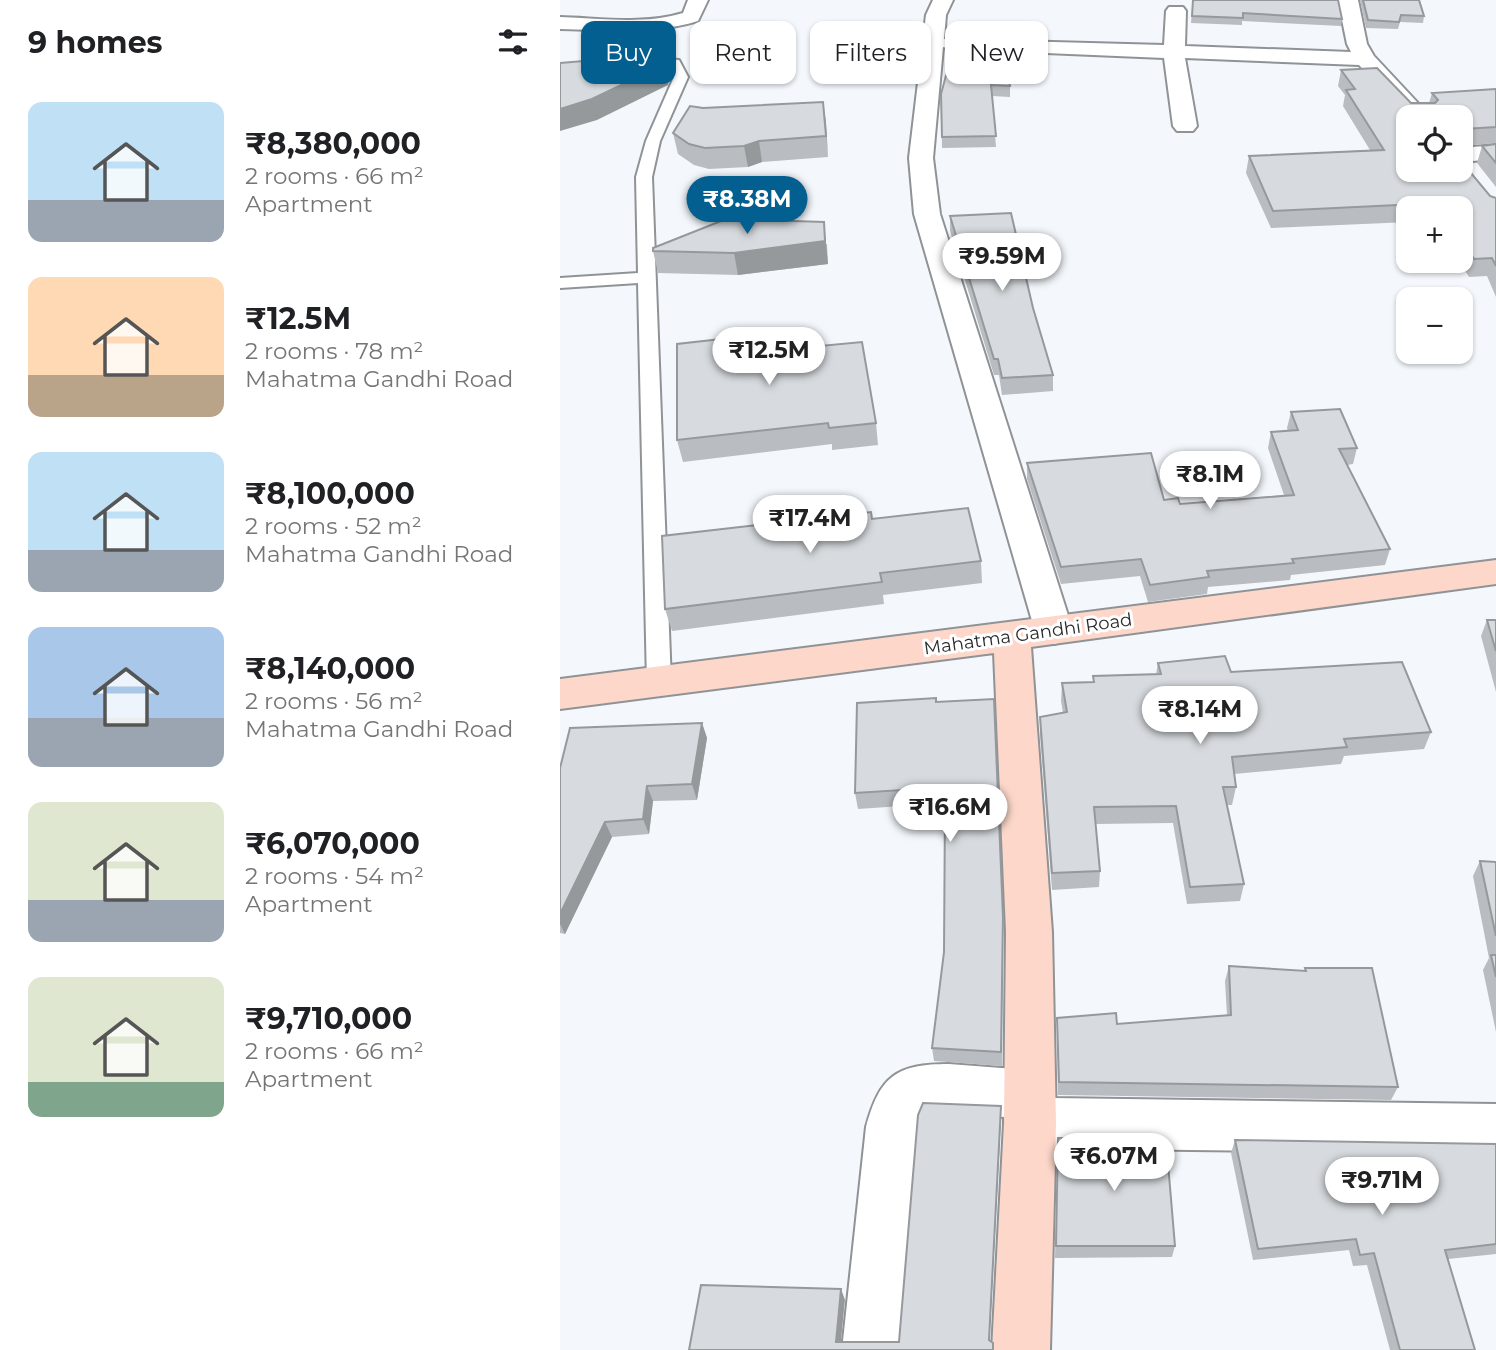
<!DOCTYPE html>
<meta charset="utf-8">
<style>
body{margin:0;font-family:Montserrat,sans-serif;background:#f2f2f2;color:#202124;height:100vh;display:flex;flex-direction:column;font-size:26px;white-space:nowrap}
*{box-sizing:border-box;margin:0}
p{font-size:23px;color:#757577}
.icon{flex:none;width:38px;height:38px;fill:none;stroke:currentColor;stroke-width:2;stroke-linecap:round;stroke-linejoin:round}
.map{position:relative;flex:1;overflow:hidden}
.details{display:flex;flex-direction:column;background:#fff;width:560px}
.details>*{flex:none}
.guide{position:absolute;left:21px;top:21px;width:665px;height:63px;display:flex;gap:14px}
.tools{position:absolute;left:836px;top:105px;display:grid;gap:14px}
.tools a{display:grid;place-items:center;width:77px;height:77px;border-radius:14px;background:#fff;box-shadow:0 2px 5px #0004;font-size:35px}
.price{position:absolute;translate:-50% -60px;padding:0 16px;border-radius:24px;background:#fff;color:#222;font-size:23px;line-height:46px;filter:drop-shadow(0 2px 4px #0008)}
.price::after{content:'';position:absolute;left:50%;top:42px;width:21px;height:16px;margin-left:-10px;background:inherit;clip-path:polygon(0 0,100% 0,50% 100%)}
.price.selected{background:#025f90;color:#fff}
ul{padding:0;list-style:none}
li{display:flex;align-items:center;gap:21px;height:175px;padding:0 28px}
li span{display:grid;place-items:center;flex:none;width:196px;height:140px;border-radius:14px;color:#555}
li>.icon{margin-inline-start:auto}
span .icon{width:84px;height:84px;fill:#fffc;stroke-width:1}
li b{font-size:30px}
h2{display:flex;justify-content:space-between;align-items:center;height:84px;padding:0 28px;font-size:30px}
.pill{padding:0 24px;border-radius:14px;background:#fff;box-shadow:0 2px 5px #0004;font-size:24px;line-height:63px}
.pill.selected{background:#025f90;color:#fff}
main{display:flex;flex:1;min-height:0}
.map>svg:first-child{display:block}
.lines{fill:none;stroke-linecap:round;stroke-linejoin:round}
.lane-casing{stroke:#8f9396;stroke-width:4}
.street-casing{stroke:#8f9396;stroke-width:4}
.secondary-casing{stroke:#8f9396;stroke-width:4}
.lane{fill:#fff;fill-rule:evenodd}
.street{fill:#fff;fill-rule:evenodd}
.secondary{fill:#fcd7ca;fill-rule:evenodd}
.wall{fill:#b9bcc0}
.shaded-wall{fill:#96999c}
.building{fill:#d7dbdf;stroke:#96999c;stroke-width:2}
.labels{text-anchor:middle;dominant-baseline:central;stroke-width:6;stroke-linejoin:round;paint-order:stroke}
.street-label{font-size:18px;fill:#292a2c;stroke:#fff}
</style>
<main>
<section class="details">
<h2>9 homes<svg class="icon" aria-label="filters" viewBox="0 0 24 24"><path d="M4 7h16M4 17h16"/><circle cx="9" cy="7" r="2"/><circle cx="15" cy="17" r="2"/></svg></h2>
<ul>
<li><span style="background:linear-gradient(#bfe0f5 70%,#9aa5b1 0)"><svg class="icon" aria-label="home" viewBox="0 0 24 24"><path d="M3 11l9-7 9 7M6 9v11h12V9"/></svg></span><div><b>₹8,380,000</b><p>2 rooms · 66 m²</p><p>Apartment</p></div></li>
<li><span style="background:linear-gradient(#ffd9b3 70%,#b9a48a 0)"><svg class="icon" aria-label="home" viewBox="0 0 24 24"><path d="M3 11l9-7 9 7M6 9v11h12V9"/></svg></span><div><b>₹12.5M</b><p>2 rooms · 78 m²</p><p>Mahatma Gandhi Road</p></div></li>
<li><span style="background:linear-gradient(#bfe0f5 70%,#9aa5b1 0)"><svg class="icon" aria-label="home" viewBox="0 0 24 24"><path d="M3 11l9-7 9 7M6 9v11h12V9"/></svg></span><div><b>₹8,100,000</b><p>2 rooms · 52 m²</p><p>Mahatma Gandhi Road</p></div></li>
<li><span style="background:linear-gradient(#a9c7e8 65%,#9aa5b1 0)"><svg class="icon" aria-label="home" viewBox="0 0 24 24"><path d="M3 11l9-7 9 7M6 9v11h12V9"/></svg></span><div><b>₹8,140,000</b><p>2 rooms · 56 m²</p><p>Mahatma Gandhi Road</p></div></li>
<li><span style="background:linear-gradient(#dfe7d0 70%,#9aa5b1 0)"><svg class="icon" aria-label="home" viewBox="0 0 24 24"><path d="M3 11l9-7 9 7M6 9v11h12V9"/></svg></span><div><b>₹6,070,000</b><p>2 rooms · 54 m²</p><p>Apartment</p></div></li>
<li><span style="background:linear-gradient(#dfe7d0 75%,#7fa58c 0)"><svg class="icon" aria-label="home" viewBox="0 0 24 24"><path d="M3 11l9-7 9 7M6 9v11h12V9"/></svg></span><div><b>₹9,710,000</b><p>2 rooms · 66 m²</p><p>Apartment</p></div></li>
</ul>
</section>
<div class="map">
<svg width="936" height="1350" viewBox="0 0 936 1350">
<rect width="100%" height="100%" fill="#f4f8fc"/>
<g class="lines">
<g class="lane-casing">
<path id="lane" d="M75 56 119 60 128 77 100 141 92 177 111 683 108 690 99 692 90 690 87 683 78 283 0 288V278L78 273 76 177 86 141 114 77 109 67 70 63V57Z"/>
</g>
<g class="street-casing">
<path id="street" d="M128 0H148L138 21C92 35 47 30 0 29V17C40 18 84 25 123 13Z
M373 0H393L386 15 384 39 604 45 606 11 609 7H623L626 11 625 46 791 52 787 44 778 0H798L807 44 814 56 871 117 849 118 799 65 625 58 637 126 633 131H617L613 126 604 58 391 49 383 47 373 158 380 214 513 631 507 640 494 644 481 640 475 631 354 214 349 158 366 15Z
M936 145V159L901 162V148Z
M389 1064 469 1070 487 1077 494 1094 492 1098 936 1104V1154L470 1148 452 1141 444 1123 447 1117 363 1114 358 1127 340 1350H282L306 1127C320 1076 336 1064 389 1064Z"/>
</g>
<g class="secondary-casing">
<path id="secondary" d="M936 560V584L471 647 492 932 496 1123 490 1350H432L444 1123 446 932 434 653 0 709V679Z"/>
</g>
<use href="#lane" class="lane"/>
<use href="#street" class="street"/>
<use href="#secondary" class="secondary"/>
</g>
<path class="wall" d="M633 0 782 19 781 26 682 21V25L631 23Z
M800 0H859L864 16 863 23 840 22 838 29 806 28Z
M395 42 450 86V97L432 96 436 147 382 148 381 94Z
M781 70 851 103H869L872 93 936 89V143L903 146 901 157V117H849L930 196 936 198V297L927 276 909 277 899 261H901V208H849V222L711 228 686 173 689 156 810 150 783 106 785 95 778 86Z
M263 102 268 157 202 162 188 167 149 169 134 165 118 154 113 133 143 108Z
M936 144V187L917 163 922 146Z
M390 216 473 308 493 375V391L442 395 439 375H434L390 231Z
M267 244 268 264 178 275 98 273 93 251Z
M219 350 316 423 318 445 272 450V444L123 462 117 440Z
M731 412 797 448 793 464 787 465 830 549 825 565 731 575 730 580 648 587 647 594 588 602 580 576 501 584 467 479V463L620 504 724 495 708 448 711 432 728 431 727 428Z
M312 519 421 561 422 583 323 595 324 604 112 631 105 609Z
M927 620H936V692L921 636Z
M598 663 671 672 871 732 864 749 784 756 781 764 674 774 676 787 672 805H667L684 884 680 901 627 904 613 823 535 824 540 871 539 887 492 890 480 735V717L503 713 501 701 502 683 533 682V676L596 674Z
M376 702 443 932 442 1066 374 1061 372 1048 384 952 385 818 344 821 342 806 298 809 295 793Z
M142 723 147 738 137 800 93 801 89 834 52 837 5 934 0 933V768Z
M920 861 936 862V1032L923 970 929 958 913 876Z
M669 966 744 971 745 968 838 1087 831 1100 498 1095 497 1018 557 1024 667 1015 665 981Z
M498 1138 615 1246 612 1257 495 1258Z
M675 1140 936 1144V1254L888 1259 915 1350H830L807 1265 793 1266 789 1250 693 1260 671 1153Z"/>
<path class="shaded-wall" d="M106 54 110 74 108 85 37 120 0 131V109Z
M263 102 266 122 268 157 266 136Z
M199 141 202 162 188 167 184 146Z
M264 222 268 264 178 275 174 253Z
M142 723 147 738 137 800 132 784Z
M87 786 93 801 89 834 83 819Z
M45 822 52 837 5 934 0 924V914Z
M441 1106V1119L429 1350V1340Z
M281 1289 285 1300 280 1350 276 1342Z"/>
<path class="building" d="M633 0H778L782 19 683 13V18L632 16Z
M803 0H859L864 16 841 15 839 22 808 20Z
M395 42 442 44 450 86 431 85 436 136 382 137 381 94Z
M106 54 103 65 32 99 0 109V63Z
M817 68 851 103H875L878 100 872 93 936 89V127L904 129 903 150H901V117H849V170H901V161L930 196 936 198V266L932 258 914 259 901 239V208H882L879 203 713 211 689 156 824 150 786 90 795 89 781 70Z
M263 102 266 136 199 141 184 146 145 148 129 144 113 133 130 106 143 108Z
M936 144V163L922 146Z
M451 213 473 308 493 375 442 378 438 359H434L390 216Z
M175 219 264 222 265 241 174 253 93 251V248L161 221Z
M216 333 218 350 302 342 316 423 269 428 268 423 117 440V344Z
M780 409 797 448 779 449 830 549 732 559 734 563 647 571 649 577 590 585 581 559 501 567 467 463 591 453 604 500 618 498 620 504 734 495 711 432 738 430 731 412Z
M408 508 421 561 320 573 322 582 105 609 102 536 311 512 312 519Z
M927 620H936V651Z
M665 656 671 672 842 662 871 732 784 739 787 747 672 757 676 787H663L684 884 630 887 616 806 534 807 540 871 492 873 480 717 507 712 502 683 534 682 533 676 601 674 598 663Z
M376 698V702L434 699 443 917 441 1052 372 1048 384 952 385 802 342 806V790L295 793 297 703Z
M142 723 132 784 87 786 83 819 45 822 0 914V768L10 728Z
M920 861 936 862V936Z
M931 955H936V977Z
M669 966 746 971 745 968H812L838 1087 499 1082 497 1018 556 1013 557 1024 671 1015Z
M363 1103 441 1106 429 1340 433 1343V1350H129L141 1285 281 1289 276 1342H339L358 1115Z
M498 1138 606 1140 615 1246H496Z
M675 1140 936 1144V1244L885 1250 915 1350H840L814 1253 800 1255 796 1239 698 1249Z"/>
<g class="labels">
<g class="street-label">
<text transform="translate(468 634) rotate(-8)">Mahatma Gandhi Road</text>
</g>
</g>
</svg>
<div class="tools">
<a><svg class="icon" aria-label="locate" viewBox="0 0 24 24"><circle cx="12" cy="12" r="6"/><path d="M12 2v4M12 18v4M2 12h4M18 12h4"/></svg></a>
<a>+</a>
<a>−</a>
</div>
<b class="price selected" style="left:187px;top:236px">₹8.38M</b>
<b class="price" style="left:442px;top:293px">₹9.59M</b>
<b class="price" style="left:209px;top:387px">₹12.5M</b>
<b class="price" style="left:650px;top:511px">₹8.1M</b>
<b class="price" style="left:250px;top:555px">₹17.4M</b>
<b class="price" style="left:640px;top:746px">₹8.14M</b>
<b class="price" style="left:390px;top:844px">₹16.6M</b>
<b class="price" style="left:554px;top:1193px">₹6.07M</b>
<b class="price" style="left:822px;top:1217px">₹9.71M</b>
<div class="guide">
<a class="pill selected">Buy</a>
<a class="pill">Rent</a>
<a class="pill">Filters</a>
<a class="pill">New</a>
</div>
</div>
</main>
